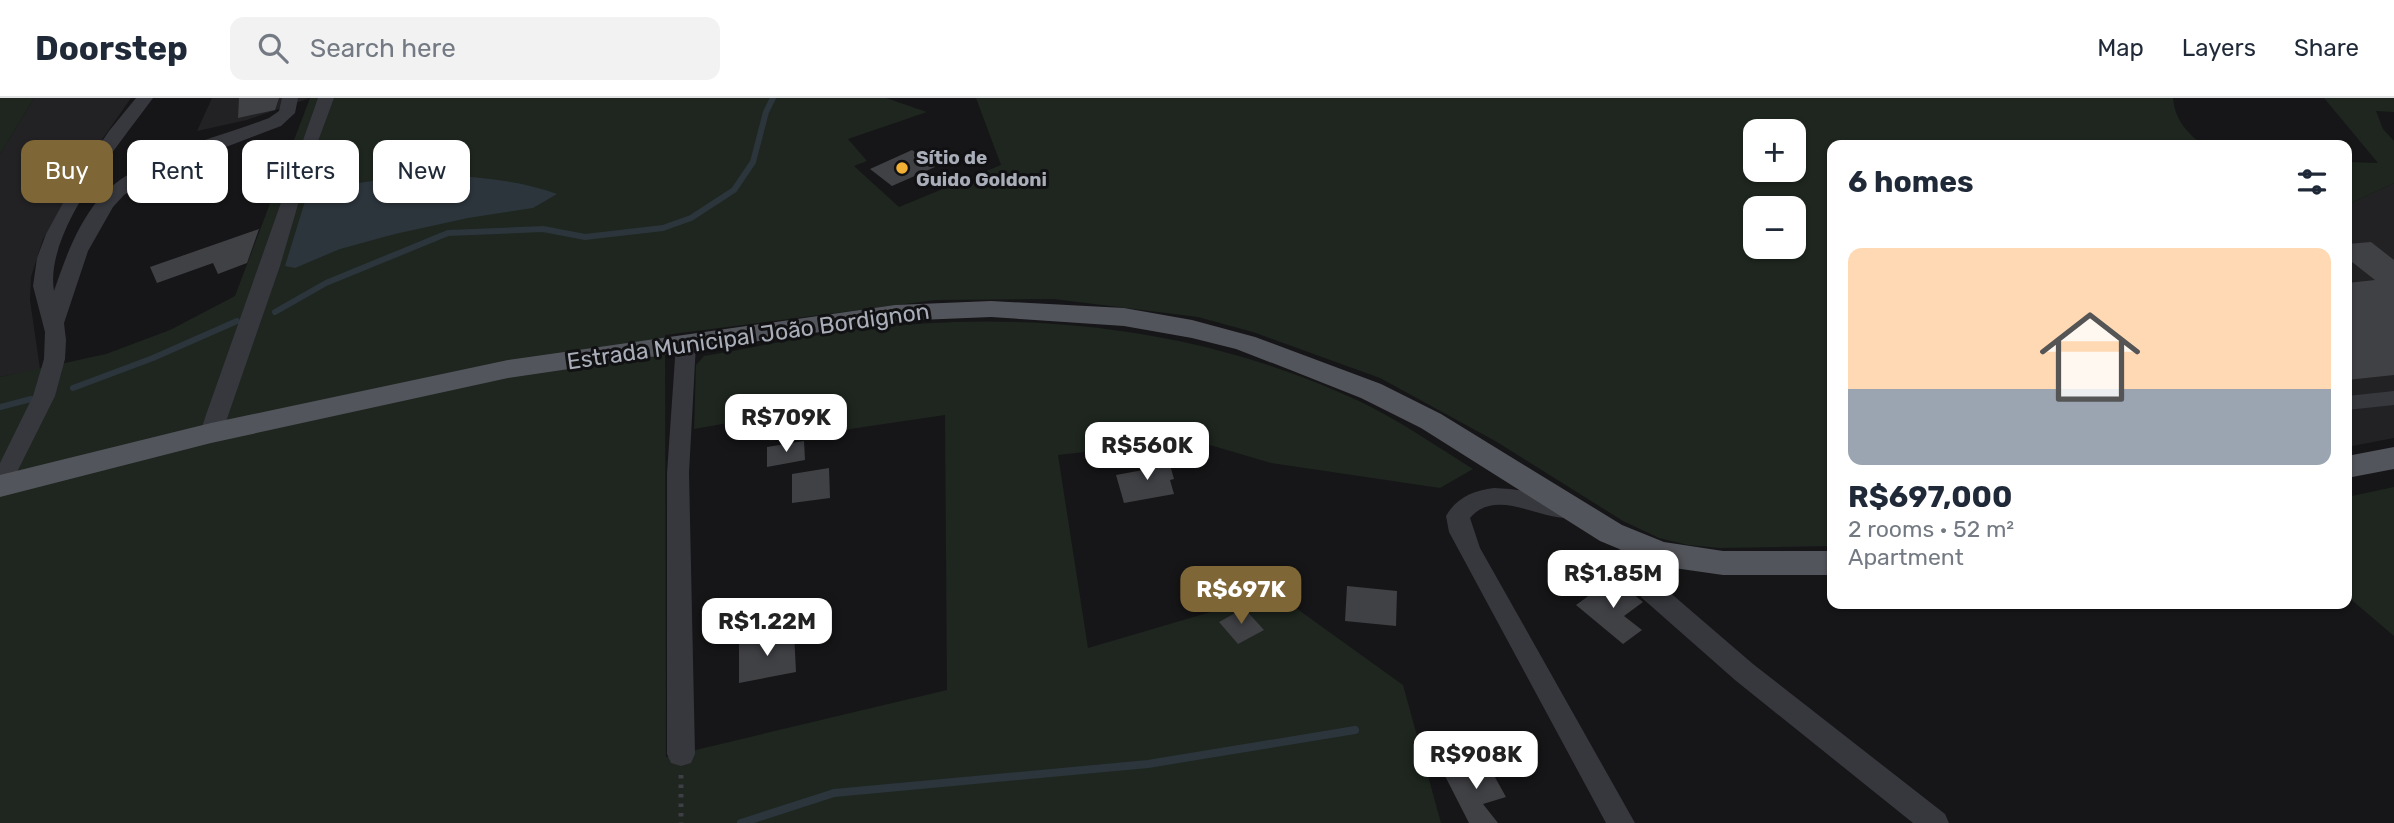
<!DOCTYPE html>
<meta charset="utf-8">
<style>
body{margin:0;font-family:Rubik,sans-serif;background:#f2f2f3;color:#1f2937;height:100vh;display:flex;flex-direction:column;font-size:26px;white-space:nowrap}
*{box-sizing:border-box;margin:0}
p{font-size:23px;color:#747a83}
.icon{flex:none;width:38px;height:38px;fill:none;stroke:currentColor;stroke-width:2;stroke-linecap:round;stroke-linejoin:round}
.map{position:relative;flex:1;overflow:hidden}
.sheet{position:absolute;left:1827px;top:42px;width:525px;height:469px;display:flex;flex-direction:column;background:#fff;border-radius:14px;box-shadow:0 2px 5px #0004}
.sheet>*{flex:none}
.banner{position:absolute;left:21px;top:42px;width:665px;height:63px;display:flex;gap:14px}
.tools{position:absolute;left:1743px;top:21px;display:grid;gap:14px}
.tools a{display:grid;place-items:center;width:63px;height:63px;border-radius:14px;background:#fff;box-shadow:0 2px 5px #0004;font-size:35px}
.price{position:absolute;translate:-50% -60px;padding:0 16px;border-radius:14px;background:#fff;color:#222;font-size:23px;line-height:46px;filter:drop-shadow(0 2px 4px #0008)}
.price::after{content:'';position:absolute;left:50%;top:42px;width:21px;height:16px;margin-left:-10px;background:inherit;clip-path:polygon(0 0,100% 0,50% 100%)}
.price.on{background:#7e6636;color:#fff}
ul{padding:0;list-style:none}
li{display:grid;align-content:center;gap:14px;height:371px;padding:0 21px}
li+li{border-top:2px solid #e0e1e3}
li span{display:grid;place-items:center;height:217px;border-radius:14px;color:#555}
li>.icon{margin-inline-start:auto}
span .icon{width:126px;height:126px;fill:#fffc;stroke-width:1}
li b{font-size:30px}
h2{display:flex;justify-content:space-between;align-items:center;height:84px;padding:0 21px;font-size:30px}
.chip{padding:0 24px;border-radius:14px;background:#fff;box-shadow:0 2px 5px #0004;font-size:24px;line-height:63px}
.chip.on{background:#7e6636;color:#fff}
header{display:flex;align-items:center;gap:42px;box-sizing:border-box;height:98px;padding:0 35px;background:#fff;border-bottom:2px solid #e0e1e3}
header strong{font-size:33px}
nav{display:flex;gap:38px;margin-inline-start:auto;font-size:24px}
.search{width:490px;height:63px;background:#f2f2f3;display:flex;align-items:center;gap:18px;box-sizing:border-box;padding:0 24px;border-radius:14px;color:#747a83;font-size:26px}
.map>svg:first-child{display:block}
.built{fill:#222225}
.green{fill:#1e261f;fill-rule:evenodd}
.water{fill:#2c353c}
.lines{fill:none;stroke-linecap:round;stroke-linejoin:round}
.stream-far1{stroke:#2c353c;stroke-width:6}
.stream{stroke:#2c353c;stroke-width:8}
.building{fill:#404145}
.path{stroke:#3d3f44;stroke-width:5;stroke-dasharray:3.5 6;stroke-linecap:butt}
.minor{fill:#37383d;fill-rule:evenodd}
.major{fill:#53555c;fill-rule:evenodd}
.poi-dot{fill:#f2b134;stroke:#111113;stroke-width:2.5}
.labels{text-anchor:middle;dominant-baseline:central;stroke-width:6;stroke-linejoin:round;paint-order:stroke}
.far-poi-label{font-size:19px;font-weight:bold;fill:#a8adb8;stroke:#111113;text-anchor:start}
.street-label{font-size:23px;fill:#a8adb8;stroke:#111113}
</style>
<header>
<strong>Doorstep</strong>
<div class="search"><svg class="icon" aria-label="search" viewBox="0 0 24 24"><circle cx="10" cy="10" r="6"/><path d="M15 15l6 6"/></svg>Search here</div>
<nav><a>Map</a><a>Layers</a><a>Share</a></nav>
</header>
<div class="map">
<svg width="2394" height="725" viewBox="0 0 2394 725">
<rect width="100%" height="100%" fill="#161618"/>
<path class="built" d="M34 0H131L101 43 43 141 31 179 30 202 40 271 0 279V56Z
M212 0H310L247 22 197 33Z
M2394 85V340L2347 349V107Z"/>
<path class="green" d="M0 0H34L0 56Z
M310 0H886L927 14 848 41 867 63 854 68 899 109 1001 67 976 0H2173C2175 21 2186 34 2203 47H1832V448L1720 450 1688 447 1659 440 1623 423 1497 344 1380 280 1253 234 1198 219 1054 201 936 202 665 237 666 659 947 592 945 317 769 343 768 318 694 331 696 267 704 258C757 249 809 237 861 231 1031 211 1203 230 1359 303 1399 322 1436 348 1473 371L1440 390 1271 365 1193 342 1058 357 1088 550 1275 495 1403 587 1441 725H0V279L106 256 170 232 235 198ZM1755 33H1794V72H1755ZM1755 110H1794V149H1755Z
M2324 0H2394V14L2376 13 2383 31 2394 43V85L2347 107V64L2378 65Z
M2394 389V538L2347 498V399Z"/>
<path class="water" d="M414 77C461 77 513 80 557 96L533 110 468 120 395 136 340 151 295 170 285 168 306 100 331 89Z"/>
<g class="lines">
<path class="stream-far1" d="M275 214 326 185 448 135 543 131 585 139 663 130 691 120 734 92 753 64 766 14 773 0
M73 290 153 260 237 223
M0 309 31 301"/>
<path class="stream" d="M741 725 834 695 1148 666 1355 632"/>
</g>
<path class="building" d="M239 0H279L275 12 238 20Z
M912 52 935 69 892 88 870 71Z
M259 131 247 165 218 176 213 165 157 185 150 169Z
M2371 144 2394 162V277L2347 282V185L2375 182 2347 160V146Z
M804 343 805 362 767 369V349Z
M1168 360 1174 381 1170 382 1174 396 1124 405 1116 377 1143 372 1141 365Z
M829 370 830 400 792 405V376Z
M1613 480 1643 504 1624 518 1642 532 1623 546 1576 507Z
M1347 488 1397 493 1396 528 1345 523Z
M1244 510 1264 532 1238 546 1219 524Z
M794 534 796 574 739 585V545Z
M1486 663 1506 699 1483 706 1498 725H1469L1444 676Z"/>
<g class="lines">
<path class="path" d="M681 677V725"/>
<path class="minor" d="M136 0H153C120 46 44 133 54 193 65 161 77 127 99 101 136 58 217 40 269 20L279 13 282 0H298L295 15 281 28 158 75 124 97 113 109 88 153 64 225 66 242 65 261 55 298 8 392 0 394V365L33 298 44 261 45 234 33 188 37 160 46 136 74 85 109 33Z
M318 0H334L311 62 280 168 222 335 219 341 211 343 203 341 200 335 207 314Z
M686 239 693 241 696 246 689 375 695 656 691 665 681 668 671 665 667 656V375L676 246 679 241Z
M2394 293V307L2347 312V298Z
M1494 390C1523 391 1552 397 1579 406L1583 412 1579 418C1546 429 1499 386 1470 420L1480 450 1635 725H1606L1449 434 1446 418C1457 399 1473 393 1494 390Z
M1630 436 1639 438 1648 469 1660 486 1753 566 1945 716 1949 725H1913L1735 582 1642 500 1624 472 1618 445 1621 438Z"/>
<path class="major" d="M991 203 1124 210 1192 222 1255 239 1381 286 1441 316 1622 427 1664 444 1723 453H1832V477H1723L1660 468 1600 443 1421 330 1361 300 1293 273 1236 251 1192 240 1124 228 991 219 895 223 508 280 211 345 0 399V377L211 325 508 262 895 207Z
M2394 349V371L2347 380V358Z"/>
</g>
<circle class="poi-dot" cx="902" cy="70" r="7"/>
<g class="labels">
<g class="far-poi-label">
<text x="916" y="59">Sítio de<tspan x="916" dy="22">Guido Goldoni</tspan></text>
</g>
<g class="street-label">
<text transform="translate(748 238) rotate(-8)">Estrada Municipal João Bordignon</text>
</g>
</g>
</svg>
<div class="tools">
<a>+</a>
<a>−</a>
</div>
<b class="price" style="left:786px;top:356px">R$709K</b>
<b class="price" style="left:1147px;top:384px">R$560K</b>
<b class="price" style="left:1613px;top:512px">R$1.85M</b>
<b class="price on" style="left:1241px;top:528px">R$697K</b>
<b class="price" style="left:767px;top:560px">R$1.22M</b>
<b class="price" style="left:1476px;top:693px">R$908K</b>
<div class="banner">
<a class="chip on">Buy</a>
<a class="chip">Rent</a>
<a class="chip">Filters</a>
<a class="chip">New</a>
</div>
<section class="sheet">
<h2>6 homes<svg class="icon" aria-label="filters" viewBox="0 0 24 24"><path d="M4 7h16M4 17h16"/><circle cx="9" cy="7" r="2"/><circle cx="15" cy="17" r="2"/></svg></h2>
<ul>
<li><span style="background:linear-gradient(#ffd9b3 65%,#9aa5b1 0)"><svg class="icon" aria-label="home" viewBox="0 0 24 24"><path d="M3 11l9-7 9 7M6 9v11h12V9"/></svg></span><div><b>R$697,000</b><p>2 rooms · 52 m²</p><p>Apartment</p></div></li>
</ul>
</section>
</div>
